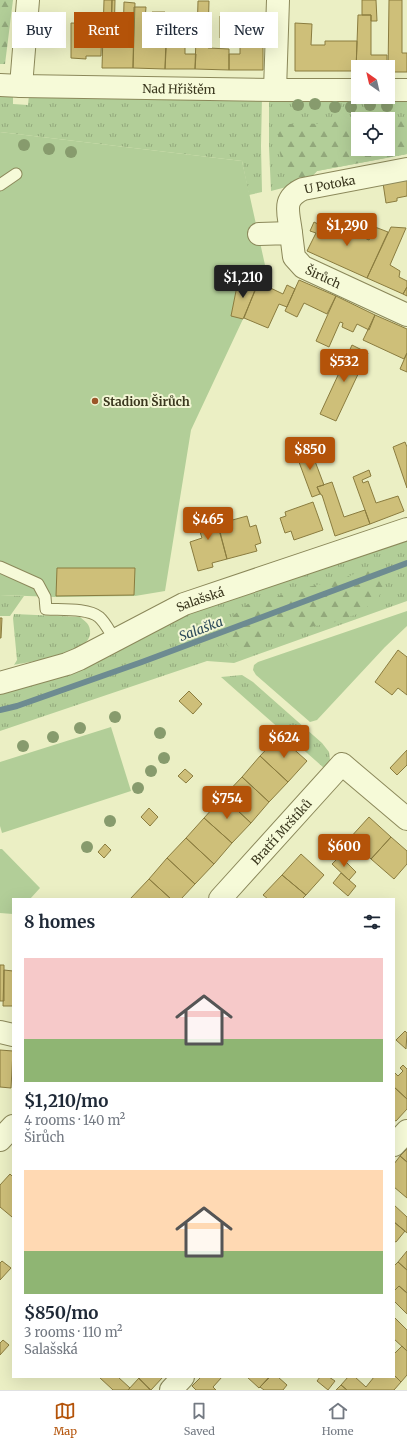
<!DOCTYPE html>
<meta charset="utf-8">
<style>
body{margin:0;font-family:Merriweather,serif;background:#f2f2f3;color:#1f2937;height:100vh;display:flex;flex-direction:column;font-size:15px;white-space:nowrap}
*{box-sizing:border-box;margin:0}
p{font-size:13px;color:#747a83}
.icon{flex:none;width:22px;height:22px;fill:none;stroke:currentColor;stroke-width:2;stroke-linecap:round;stroke-linejoin:round}
.map{position:relative;flex:1;overflow:hidden}
.details{position:absolute;left:12px;top:898px;width:383px;height:480px;display:flex;flex-direction:column;background:#fff;border-radius:0px;box-shadow:0 4px 16px #0002}
.details>*{flex:none}
.top-card{position:absolute;left:12px;top:12px;width:383px;height:36px;display:flex;gap:8px}
.needle{width:26px;rotate:326deg}
.buttons{position:absolute;left:351px;top:60px;display:grid;gap:8px}
.buttons a{display:grid;place-items:center;width:44px;height:44px;border-radius:0px;background:#fff;box-shadow:0 4px 16px #0002;font-size:20px}
.price{position:absolute;translate:-50% -34px;padding:0 9px;border-radius:4px;background:#b45309;color:#fff;font-size:13px;line-height:26px;filter:drop-shadow(0 1px 2px #0008)}
.price::after{content:'';position:absolute;left:50%;top:24px;width:12px;height:9px;margin-left:-6px;background:inherit;clip-path:polygon(0 0,100% 0,50% 100%)}
.price.current{background:#222;color:#fff}
ul{padding:0;list-style:none}
li{display:grid;align-content:center;gap:8px;height:212px;padding:0 12px}
li span{display:grid;place-items:center;height:124px;border-radius:0px;color:#555}
li>.icon{margin-inline-start:auto}
span .icon{width:72px;height:72px;fill:#fffc;stroke-width:1}
li b{font-size:17px}
h2{display:flex;justify-content:space-between;align-items:center;height:48px;padding:0 12px;font-size:17px}
.chip{padding:0 14px;border-radius:0px;background:#fff;box-shadow:0 4px 16px #0002;font-size:14px;line-height:36px}
.chip.current{background:#b45309;color:#fff}
.menu{display:flex;justify-content:space-around;align-items:center;height:56px;border-top:1px solid #e0e1e3;background:#fff;font-size:11px;color:#747a83}
.menu a{display:grid;justify-items:center;gap:2px}
.menu .current{color:#b45309}
.map>svg:first-child{display:block}
.grass{fill:url(#grass-tufts);fill-rule:evenodd}
.forest{fill:url(#forest-firs)}
.green{fill:#b2ce98}
.lines{fill:none;stroke-linecap:round;stroke-linejoin:round}
.stream{stroke:#6d8b91;stroke-width:6}
.building{fill:#cebf79;stroke:#8a7c3f}
.lane-casing{stroke:#8b885a;stroke-width:13}
.street-casing{stroke:#8b885a;stroke-width:24}
.lane{stroke:#f6fad8;stroke-width:11}
.street{stroke:#f6fad8;stroke-width:22}
.tree{fill:#879b6d}
.poi-dot{fill:#9b5629;stroke:#f2f6d4;stroke-width:1.5}
.labels{text-anchor:middle;dominant-baseline:central;stroke-width:4;stroke-linejoin:round;paint-order:stroke}
.street-label{font-size:12px;fill:#3a371e;stroke:#f2f6d4}
.poi-label{font-size:12px;font-weight:bold;fill:#3a371e;stroke:#f2f6d4;text-anchor:start}
.water-label{font-size:13px;font-style:italic;fill:#2d4b5a;stroke:#f2f6d4}
</style>
<div class="map">
<svg width="407" height="1390" viewBox="0 0 407 1390">
<defs>
<pattern id="grass-tufts" width="24" height="20" patternUnits="userSpaceOnUse"><rect width="24" height="20" fill="#b2ce98"/><path d="M3 7l-1-3M5 7V3M7 7l1-3M15 17l-1-3M17 17v-4M19 17l1-3" fill="none" stroke="#92a87b"/></pattern>
<pattern id="forest-firs" width="22" height="20" patternUnits="userSpaceOnUse"><rect width="22" height="20" fill="#b2ce98"/><path d="M5 1l3.5 6h-7zM16 11l3.5 6h-7z" fill="#92a87b"/></pattern>
</defs>
<rect width="100%" height="100%" fill="#ebefc4"/>
<path class="grass" d="M0 95H13V104L28 105 29 95 262 96 261 146 262 192 249 195 242 161 0 132Z
M269 96 407 98V154L317 171 306 182 271 191 269 147ZM358 119H388V149H358Z
M407 538V601L234 663 207 661 0 731V688L167 620Z
M0 595 24 596 10 616H0Z
M14 614 80 617C86 622 91 625 90 634 87 656 32 661 14 665L17 660 13 618Z
M242 675 253 682 322 743 329 752 330 760 324 768 221 677Z"/>
<path class="forest" d="M0 0H13L5 64H0Z
M357 118 376 119H358V149H388V120L407 121V154L317 171 306 182 289 185 290 171 284 164 280 154 278 134 284 125 297 123 320 124Z
M365 570 378 574 384 584 378 599 357 614 336 622 310 627 293 628 287 625 278 626 273 630 268 640 263 646 233 652 226 644 230 618 248 604 274 598 293 590 336 581Z"/>
<path class="green" d="M0 132 242 161 265 265 243 319 191 430 165 591 135 596 55 597 0 595Z
M407 611V626L385 647 317 720 310 722 256 675 253 670 254 665 258 662Z
M111 727 131 791 2 833 0 826V762Z
M0 849H2L40 888 30 899H13V914L0 913Z"/>
<g class="lines">
<path class="stream" d="M0 710 17 706 142 662 407 563"/>
</g>
<path class="building" d="M104 0H112L111 40H123L124 2 135 3 133 68H102Z
M112 0H115L114 40H111Z
M362 0H376L377 21H371V15H362Z
M389 0H402V53H407V72H388Z
M198 1H209L208 36H197Z
M134 7H146L145 21H149L148 38H166L165 69 133 68Z
M152 12H165V23H151Z
M181 13 179 47H185V54H196L195 69H165L168 14Z
M250 15H263V70H229V54H240V47H249Z
M358 15H371V55H387V67H358V72L356 71Z
M220 16H231V38H220Z
M71 23 102 24 101 56H86V59L71 58Z
M295 23 312 24 311 45H325V41H357L356 71H295Z
M196 36H209L208 48 229 49V70L195 69Z
M407 178V196L397 198V201L386 203 383 183Z
M323 219 369 240 375 227 388 232 367 278 307 251 316 233 310 231 314 222 320 225Z
M391 227 406 228 390 265 400 271 399 277 407 281V287L403 294 367 278Z
M299 280 336 296 327 314 304 303 297 317 285 311Z
M238 281 258 284 243 319 231 316Z
M258 282 283 294 287 285 295 289 287 307 279 304 268 328 244 318Z
M407 287V296L403 294Z
M336 296 375 315 369 330 357 324 353 332 342 327 343 323 340 322 329 347 316 341Z
M375 315 407 329V353L404 359 363 340Z
M352 345 368 353 336 421 320 414Z
M407 353V372L400 369Z
M405 442 407 447V488L393 447Z
M310 448 324 485 317 487 320 494 312 497 296 454Z
M369 470 371 476 362 480 363 483 368 481 376 503 398 496 404 511 370 524 353 477Z
M332 482 344 517 365 510 370 524 335 536 322 495H321L317 487Z
M313 502 323 530 294 540 291 531 285 533 280 518 286 516 285 512Z
M213 508 227 559 212 563 213 567 198 571 190 542 202 538 194 513Z
M247 516 250 527 256 525 261 543 255 545 257 551 227 559 218 524Z
M57 568H135L134 595 56 596Z
M0 618H2L1 638H0Z
M398 650 407 657V695L398 688 392 695 375 682Z
M189 691 202 704 193 714 179 701Z
M279 736 307 761 288 782 260 756Z
M407 750V765L397 775 390 768Z
M260 756 288 782 269 802 242 777Z
M185 769 193 776 186 783 178 776Z
M242 777 269 802 251 823 223 797Z
M223 797 251 823 232 843 204 818Z
M149 808 158 817 150 826 141 817Z
M369 817 391 837 371 859 349 839Z
M204 818 232 843 214 864 186 838Z
M391 837 407 851V864L394 879 371 859Z
M186 838 214 864 195 884 167 858Z
M105 844 111 850 104 858 98 852Z
M301 854 324 875 306 895 282 875Z
M340 856 356 872 349 880 332 864Z
M167 858 195 884 181 899H171L149 879Z
M341 873 356 886 348 896 333 883Z
M282 875 306 895 302 899H268L263 895Z
M149 879 171 899H130Z
M0 965H4V1001H0Z
M4 970 13 971V1006H3Z
M405 1031 407 1033 406 1049 396 1040Z
M0 1050 13 1051 11 1088 0 1087Z
M403 1065 407 1069V1099L394 1087V1072L398 1076 403 1071 400 1068Z
M394 1087 407 1099V1109L396 1121 394 1120Z
M407 1149V1162L400 1156Z
M400 1156 407 1162V1198L394 1187V1164Z
M10 1174 13 1177V1216L12 1217 0 1207V1185Z
M394 1205 407 1217V1233L394 1222Z
M394 1222 405 1231 396 1242 394 1241Z
M407 1251V1270L398 1262Z
M2 1261 11 1268 0 1280V1263Z
M398 1262 407 1270V1293L399 1286 394 1291V1266Z
M399 1286 407 1293V1314L394 1301V1291Z
M395 1318 407 1330V1351L394 1339V1320Z
M3 1340 9 1345 0 1355V1343Z
M402 1346 407 1351V1375L401 1382 394 1375V1354Z
M394 1375 401 1382 394 1390H347L341 1385 348 1377H355L366 1387 374 1377H394Z
M99 1377H118L130 1388 128 1390H113Z
M137 1377H163L151 1390Z
M201 1377H222L213 1387 216 1390H196L192 1386Z
M247 1377H270L259 1388Z
M269 1377H278L287 1385 283 1390H264L260 1387Z
M320 1377H329L335 1381 328 1390 317 1381Z
M139 1378 150 1390H128Z
M341 1385 347 1390H336Z"/>
<g class="lines">
<g class="lane-casing">
<path id="lane" d="M0 185 16 174
M0 567 38 584 45 597 46 609C61 610 88 608 99 617 106 623 110 633 115 640"/>
</g>
<g class="street-casing">
<g id="street">
<path id="s1" d="M0 85 21 86 275 90H358"/>
<path d="M21 86 28 0"/>
<path d="M275 90 278 0"/>
<path d="M388 90H407"/>
<path id="s2" d="M291 233C289 213 281 199 303 189L407 169"/>
<path id="s3" d="M259 234 291 233 294 257 303 267 407 315"/>
<path id="s4" d="M0 683 67 664 79 659 184 604 407 529"/>
<path id="s5" d="M220 899 342 764 407 819"/>
<path d="M0 1032 13 1035"/>
<path d="M0 1140 13 1126"/>
<path d="M394 1145 407 1131"/>
<path d="M171 1390 183 1377"/>
</g>
</g>
<use href="#lane" class="lane"/>
<use href="#street" class="street"/>
</g>
<g class="tree">
<circle cx="315" cy="104" r="6"/>
<circle cx="298" cy="105" r="6"/>
<circle cx="370" cy="105" r="6"/>
<circle cx="387" cy="106" r="6"/>
<circle cx="335" cy="107" r="6"/>
<circle cx="351" cy="107" r="6"/>
<circle cx="24" cy="145" r="6"/>
<circle cx="49" cy="149" r="6"/>
<circle cx="71" cy="152" r="6"/>
<circle cx="115" cy="717" r="6"/>
<circle cx="80" cy="728" r="6"/>
<circle cx="160" cy="733" r="6"/>
<circle cx="53" cy="737" r="6"/>
<circle cx="23" cy="746" r="6"/>
<circle cx="164" cy="758" r="6"/>
<circle cx="151" cy="771" r="6"/>
<circle cx="138" cy="788" r="6"/>
<circle cx="110" cy="821" r="6"/>
<circle cx="87" cy="847" r="6"/>
</g>
<circle class="poi-dot" cx="95" cy="401" r="4"/>
<g class="labels">
<g class="street-label">
<text stroke="none"><textPath href="#s1" startOffset="179">Nad Hřištěm</textPath></text>
<text stroke="none"><textPath href="#s2" startOffset="78">U Potoka</textPath></text>
<text stroke="none"><textPath href="#s3" startOffset="92">Širůch</textPath></text>
<text stroke="none"><textPath href="#s4" startOffset="218">Salašská</textPath></text>
<text stroke="none"><textPath href="#s5" startOffset="91">Bratří Mrštíků</textPath></text>
</g>
<g class="poi-label">
<text x="103" y="401">Stadion Širůch</text>
</g>
<g class="water-label">
<text transform="translate(201 629) rotate(-21)">Salaška</text>
</g>
</g>
</svg>
<div class="buttons">
<a><svg class="needle" viewBox="-14 -14 28 28"><path d="M0-13l5 13h-10z" fill="#e53935"/><path d="M0 13l5-13h-10z" fill="#747a83"/></svg></a>
<a><svg class="icon" aria-label="locate" viewBox="0 0 24 24"><circle cx="12" cy="12" r="6"/><path d="M12 2v4M12 18v4M2 12h4M18 12h4"/></svg></a>
</div>
<b class="price" style="left:347px;top:247px">$1,290</b>
<b class="price current" style="left:243px;top:299px">$1,210</b>
<b class="price" style="left:344px;top:383px">$532</b>
<b class="price" style="left:310px;top:471px">$850</b>
<b class="price" style="left:208px;top:541px">$465</b>
<b class="price" style="left:284px;top:759px">$624</b>
<b class="price" style="left:227px;top:820px">$754</b>
<b class="price" style="left:344px;top:868px">$600</b>
<div class="top-card">
<a class="chip">Buy</a>
<a class="chip current">Rent</a>
<a class="chip">Filters</a>
<a class="chip">New</a>
</div>
<section class="details">
<h2>8 homes<svg class="icon" aria-label="filters" viewBox="0 0 24 24"><path d="M4 7h16M4 17h16"/><circle cx="9" cy="7" r="2"/><circle cx="15" cy="17" r="2"/></svg></h2>
<ul>
<li><span style="background:linear-gradient(#f6c9c9 65%,#8fb573 0)"><svg class="icon" aria-label="home" viewBox="0 0 24 24"><path d="M3 11l9-7 9 7M6 9v11h12V9"/></svg></span><div><b>$1,210/mo</b><p>4 rooms · 140 m²</p><p>Širůch</p></div></li>
<li><span style="background:linear-gradient(#ffd9b3 65%,#8fb573 0)"><svg class="icon" aria-label="home" viewBox="0 0 24 24"><path d="M3 11l9-7 9 7M6 9v11h12V9"/></svg></span><div><b>$850/mo</b><p>3 rooms · 110 m²</p><p>Salašská</p></div></li>
</ul>
</section>
</div>
<nav class="menu">
<a class="current"><svg class="icon" aria-label="map" viewBox="0 0 24 24"><path d="M3 6l6-2 6 2 6-2v14l-6 2-6-2-6 2zM9 4v14M15 6v14"/></svg>Map</a>
<a><svg class="icon" aria-label="saved" viewBox="0 0 24 24"><path d="M7 4h10v16l-5-4-5 4z"/></svg>Saved</a>
<a><svg class="icon" aria-label="home" viewBox="0 0 24 24"><path d="M3 11l9-7 9 7M6 9v11h12V9"/></svg>Home</a>
</nav>
